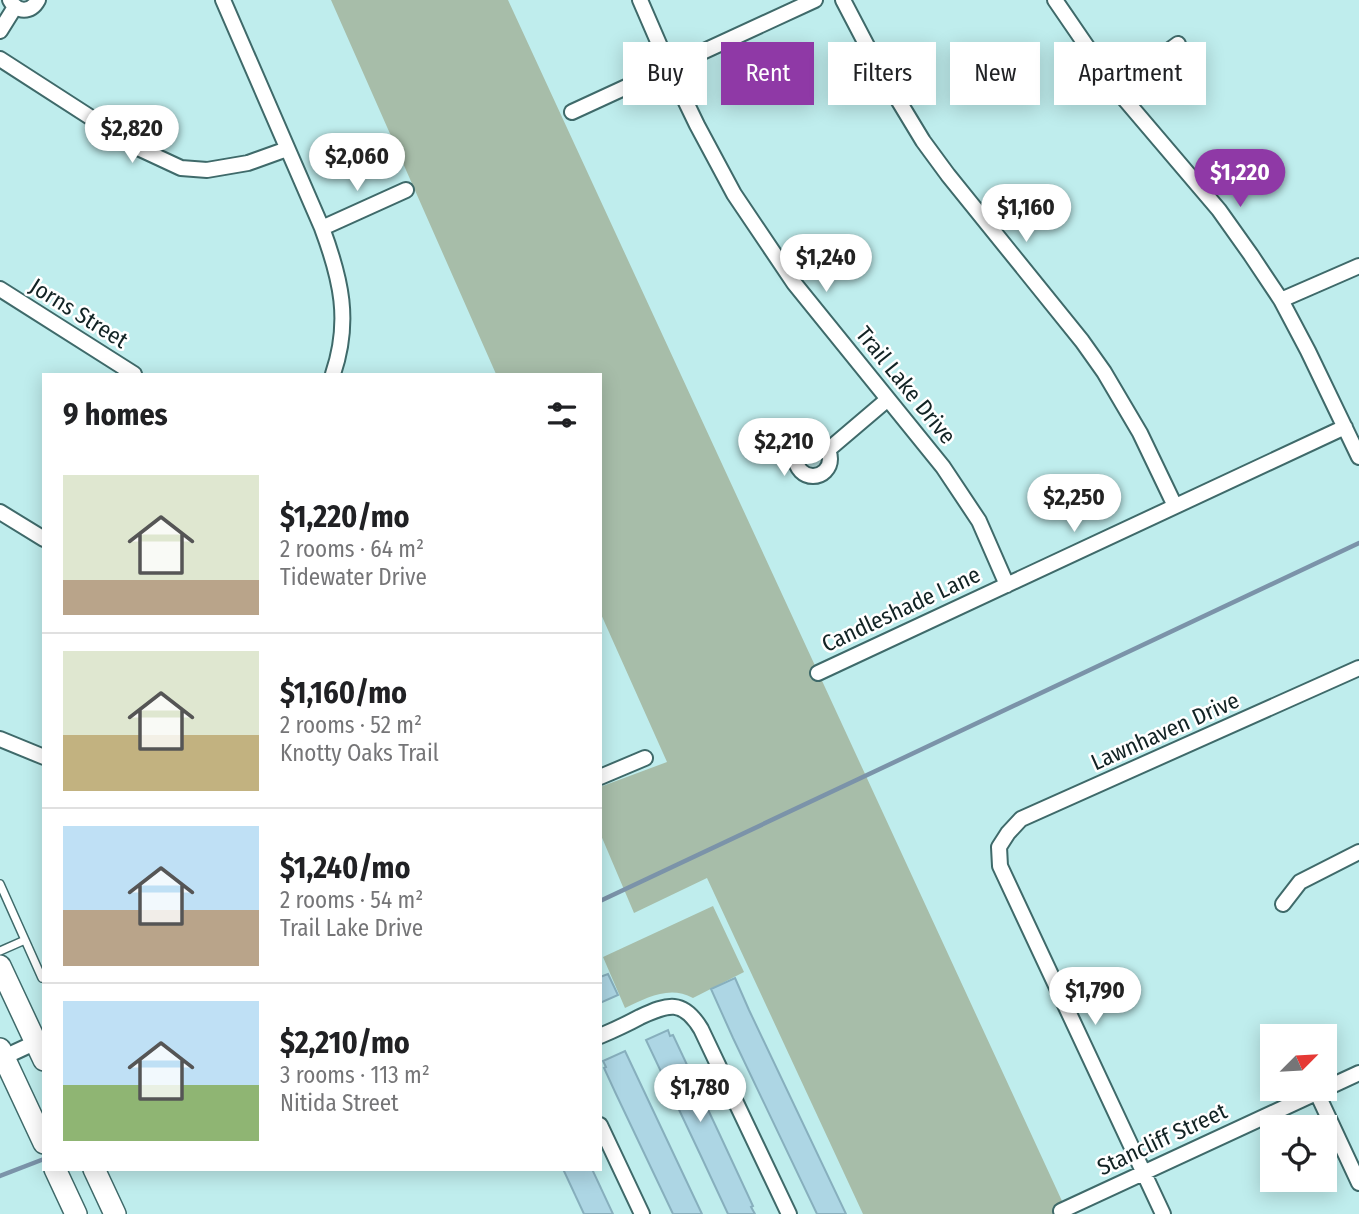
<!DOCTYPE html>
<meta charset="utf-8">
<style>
body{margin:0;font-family:"Fira Sans Condensed",sans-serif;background:#f2f2f2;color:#202124;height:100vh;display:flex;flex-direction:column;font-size:26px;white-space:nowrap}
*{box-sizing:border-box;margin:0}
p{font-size:23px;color:#757577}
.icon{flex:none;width:38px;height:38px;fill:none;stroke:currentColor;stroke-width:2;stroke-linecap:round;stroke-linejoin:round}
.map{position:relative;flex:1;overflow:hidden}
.sheet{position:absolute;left:42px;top:373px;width:560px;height:798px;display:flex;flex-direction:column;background:#fff;border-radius:0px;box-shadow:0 4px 18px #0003}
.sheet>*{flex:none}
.hud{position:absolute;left:623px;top:42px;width:630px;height:63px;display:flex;gap:14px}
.needle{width:46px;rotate:66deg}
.fabs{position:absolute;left:1260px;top:1024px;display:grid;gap:14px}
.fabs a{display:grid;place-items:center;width:77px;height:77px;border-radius:0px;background:#fff;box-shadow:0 4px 18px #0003;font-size:35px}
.price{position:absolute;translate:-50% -60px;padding:0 16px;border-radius:24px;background:#fff;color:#222;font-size:23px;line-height:46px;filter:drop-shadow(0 2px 4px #0008)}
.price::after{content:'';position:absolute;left:50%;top:42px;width:21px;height:16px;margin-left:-10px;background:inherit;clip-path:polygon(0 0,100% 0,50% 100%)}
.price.selected{background:#8f39a6;color:#fff}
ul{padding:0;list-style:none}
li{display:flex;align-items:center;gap:21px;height:175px;padding:0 21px}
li+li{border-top:2px solid #e0e0e0}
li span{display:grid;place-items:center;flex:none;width:196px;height:140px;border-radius:0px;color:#555}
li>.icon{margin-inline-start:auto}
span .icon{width:84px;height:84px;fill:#fffc;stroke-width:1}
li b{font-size:30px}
h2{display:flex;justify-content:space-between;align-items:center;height:84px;padding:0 21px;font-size:30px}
.pill{padding:0 24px;border-radius:0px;background:#fff;box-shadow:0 4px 18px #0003;font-size:24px;line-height:63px}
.pill.selected{background:#8f39a6;color:#fff}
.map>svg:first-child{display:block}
.green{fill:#a7bda9}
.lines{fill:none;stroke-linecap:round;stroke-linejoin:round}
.stream{stroke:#7b93a9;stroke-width:4.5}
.building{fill:#add6e4;stroke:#87afbd;stroke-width:2}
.lane-casing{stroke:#3f6a6a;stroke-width:10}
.street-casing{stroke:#3f6a6a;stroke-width:18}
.secondary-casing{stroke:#3f6a6a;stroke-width:24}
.lane{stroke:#fff;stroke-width:7}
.street{stroke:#fff;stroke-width:14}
.secondary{stroke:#fff;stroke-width:21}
.labels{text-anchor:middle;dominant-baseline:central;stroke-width:5;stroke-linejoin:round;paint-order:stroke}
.street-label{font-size:23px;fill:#122324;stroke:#fff}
</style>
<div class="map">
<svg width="1359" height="1214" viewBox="0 0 1359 1214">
<rect width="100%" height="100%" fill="#bfeded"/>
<path class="green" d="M331 0H508L1068 1214H863L707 878 634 913 600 833V787L667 762 600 612V374H496Z
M713 906 744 972 693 998C669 985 647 998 625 1008L603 957Z"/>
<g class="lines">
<path class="stream" d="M600 901 1359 543
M0 1176 44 1159"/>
</g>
<path class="building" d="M608 974 618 995 600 1003V977Z
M735 978 749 1010 846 1214H817L733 1038 711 989Z
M668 1030 670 1036 673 1035 719 1133 753 1206 751 1207 755 1214H728L700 1154 646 1040Z
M625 1051 693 1195 702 1214H673L616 1094 604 1068 606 1067 603 1061Z
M563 1169H592L613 1214H584Z"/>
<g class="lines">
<g class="lane-casing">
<path id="lane" d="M0 884 42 978
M0 951 25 940"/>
</g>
<g class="street-casing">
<path id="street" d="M10 0C17 13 31 13 38 0
M223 0 322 228C341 279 351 321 333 374
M640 0 669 67 697 125 734 194 794 283 943 467 979 521 1007 585
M843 0 877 65 923 141 948 175 1082 341 1104 372 1140 433 1175 506
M1055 0 1116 89 1219 210 1251 255 1281 300 1308 351 1359 457
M0 31 15 7
M0 59 138 148 181 168 207 170 248 163 287 149
M1116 89 1178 44
M572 112 815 0
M322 228 406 190
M0 289 134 374
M1281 300 1359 266
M796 459a17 17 0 1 1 34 0a17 17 0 1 1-34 0Z
M828 450 888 399
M0 512 44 539
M818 673 1345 427
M0 739 44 757
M600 777 645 758
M1283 904 1300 882 1359 852
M600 1036C614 1030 627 1024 640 1017 668 1004 683 999 701 1029L789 1214
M0 1059 43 1039
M1317 1093 1359 1183
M600 1125 642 1214
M1061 1211 1359 1073
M1163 1214 1000 866 999 847 1008 833 1021 819 1359 668"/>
</g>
<g class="secondary-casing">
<path id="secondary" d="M0 966 44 1060
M0 1049 44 1143
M55 1169 76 1214
M94 1169 115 1214"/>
</g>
<use href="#lane" class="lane"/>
<use href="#street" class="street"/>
<use href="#secondary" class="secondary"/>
</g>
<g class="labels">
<g class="street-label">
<text transform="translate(79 313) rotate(32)">Jorns Street</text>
<text transform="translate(906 385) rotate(51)">Trail Lake Drive</text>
<text transform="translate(901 609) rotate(-25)">Candleshade Lane</text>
<text transform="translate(1165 731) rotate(-24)">Lawnhaven Drive</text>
<text transform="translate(1162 1139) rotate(-25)">Stancliff Street</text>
</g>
</g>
</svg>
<div class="fabs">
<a><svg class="needle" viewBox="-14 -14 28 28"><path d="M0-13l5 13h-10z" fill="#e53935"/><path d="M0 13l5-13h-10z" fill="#757577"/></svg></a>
<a><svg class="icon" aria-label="locate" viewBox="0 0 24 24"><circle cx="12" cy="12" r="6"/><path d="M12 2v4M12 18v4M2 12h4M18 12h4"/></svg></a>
</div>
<b class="price" style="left:132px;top:165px">$2,820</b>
<b class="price" style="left:357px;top:193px">$2,060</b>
<b class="price selected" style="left:1240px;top:209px">$1,220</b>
<b class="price" style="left:1026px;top:244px">$1,160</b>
<b class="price" style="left:826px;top:294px">$1,240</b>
<b class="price" style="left:784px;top:478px">$2,210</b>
<b class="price" style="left:1074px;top:534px">$2,250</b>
<b class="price" style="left:1095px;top:1027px">$1,790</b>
<b class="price" style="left:700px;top:1124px">$1,780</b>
<div class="hud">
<a class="pill">Buy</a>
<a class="pill selected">Rent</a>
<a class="pill">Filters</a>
<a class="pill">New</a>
<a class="pill">Apartment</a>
</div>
<section class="sheet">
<h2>9 homes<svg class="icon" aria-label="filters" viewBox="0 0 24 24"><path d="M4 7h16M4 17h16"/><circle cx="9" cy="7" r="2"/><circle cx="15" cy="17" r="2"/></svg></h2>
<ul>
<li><span style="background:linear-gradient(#dfe7d0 75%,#b9a48a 0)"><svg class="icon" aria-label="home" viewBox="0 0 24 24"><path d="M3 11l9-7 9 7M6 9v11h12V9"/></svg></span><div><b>$1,220/mo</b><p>2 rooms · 64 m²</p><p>Tidewater Drive</p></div></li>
<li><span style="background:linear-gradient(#dfe7d0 60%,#c2b280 0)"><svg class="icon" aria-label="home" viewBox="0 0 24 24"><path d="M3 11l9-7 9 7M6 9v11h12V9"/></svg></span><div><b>$1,160/mo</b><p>2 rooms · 52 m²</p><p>Knotty Oaks Trail</p></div></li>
<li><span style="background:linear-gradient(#bfe0f5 60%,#b9a48a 0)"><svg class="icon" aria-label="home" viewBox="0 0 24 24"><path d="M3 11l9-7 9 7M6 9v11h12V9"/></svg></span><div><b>$1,240/mo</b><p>2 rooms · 54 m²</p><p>Trail Lake Drive</p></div></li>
<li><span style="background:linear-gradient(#bfe0f5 60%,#8fb573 0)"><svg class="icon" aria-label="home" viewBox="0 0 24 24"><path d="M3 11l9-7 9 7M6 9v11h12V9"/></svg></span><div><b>$2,210/mo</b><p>3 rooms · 113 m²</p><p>Nitida Street</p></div></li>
</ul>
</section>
</div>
